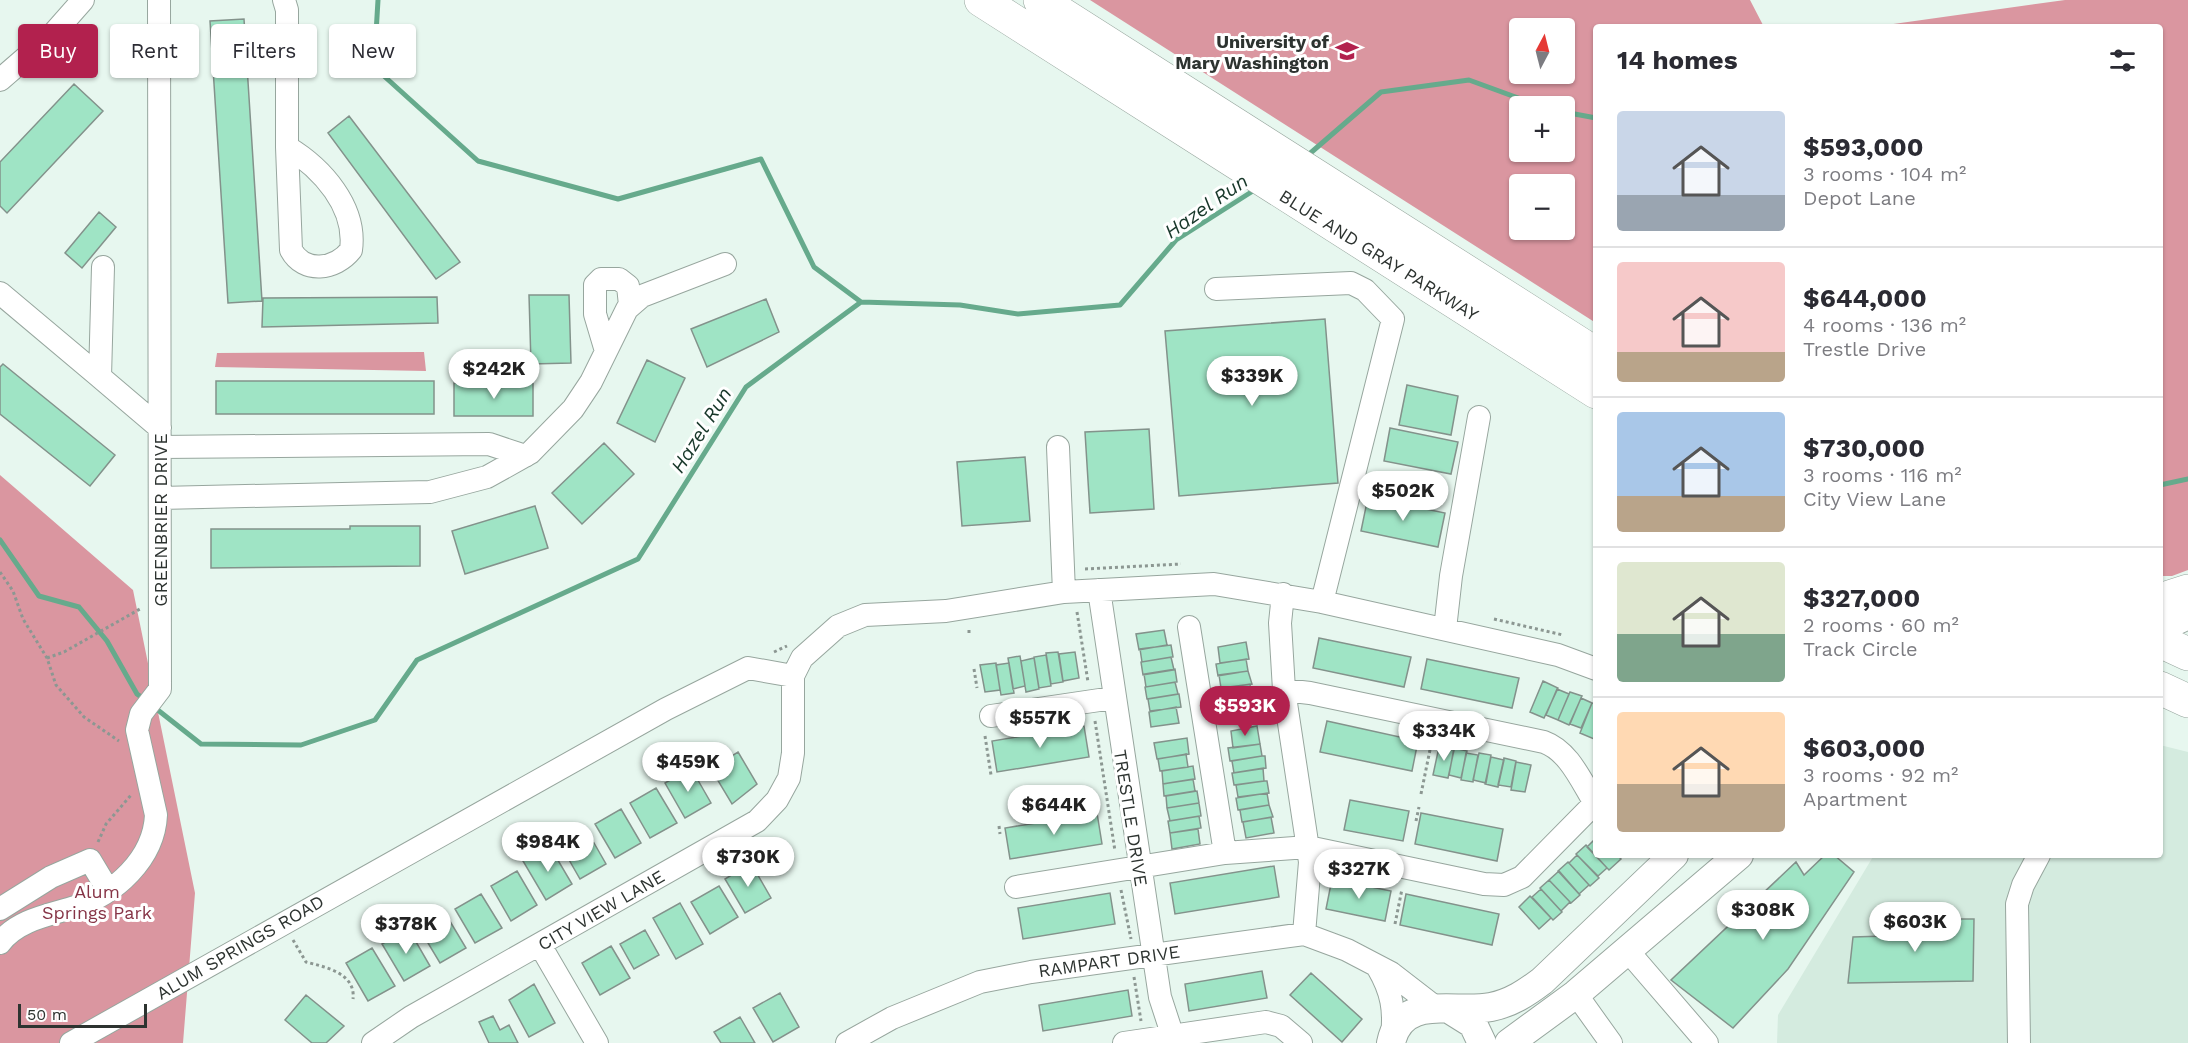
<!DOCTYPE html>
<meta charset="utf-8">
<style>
body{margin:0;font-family:"Work Sans",sans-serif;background:#f7f7f7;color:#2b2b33;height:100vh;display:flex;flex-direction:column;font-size:22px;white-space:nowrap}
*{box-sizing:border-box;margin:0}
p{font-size:20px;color:#7c7c81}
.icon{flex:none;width:33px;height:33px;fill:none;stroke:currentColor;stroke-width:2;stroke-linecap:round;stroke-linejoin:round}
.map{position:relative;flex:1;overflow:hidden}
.sheet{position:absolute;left:1593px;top:24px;width:570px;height:834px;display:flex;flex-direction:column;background:#fff;border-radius:6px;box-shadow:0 2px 4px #0004}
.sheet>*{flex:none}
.banner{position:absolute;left:18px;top:24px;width:570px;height:54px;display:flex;gap:12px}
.needle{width:39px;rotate:7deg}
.fabs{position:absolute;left:1509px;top:18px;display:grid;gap:12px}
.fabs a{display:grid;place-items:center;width:66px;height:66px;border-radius:6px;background:#fff;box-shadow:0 2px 4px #0004;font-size:30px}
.scale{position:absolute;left:18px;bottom:15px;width:129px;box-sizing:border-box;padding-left:6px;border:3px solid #2d3330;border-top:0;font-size:16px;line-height:21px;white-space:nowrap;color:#2d3330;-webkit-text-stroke:4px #fff;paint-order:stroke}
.price{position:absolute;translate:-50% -51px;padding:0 14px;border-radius:21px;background:#fff;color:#222;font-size:20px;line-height:39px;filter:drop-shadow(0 2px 3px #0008)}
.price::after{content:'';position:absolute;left:50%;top:36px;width:18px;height:14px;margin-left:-9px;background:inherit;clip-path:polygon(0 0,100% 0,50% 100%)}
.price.on{background:#b2214e;color:#fff}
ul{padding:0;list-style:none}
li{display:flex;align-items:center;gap:18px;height:150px;padding:0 24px}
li+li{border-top:2px solid #e1e1e2}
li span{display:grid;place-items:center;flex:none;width:168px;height:120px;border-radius:6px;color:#555}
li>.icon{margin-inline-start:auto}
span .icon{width:72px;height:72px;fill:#fffc;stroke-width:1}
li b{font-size:26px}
h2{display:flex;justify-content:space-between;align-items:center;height:72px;padding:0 24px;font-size:26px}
.pill{padding:0 21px;border-radius:6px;background:#fff;box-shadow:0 2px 4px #0004;font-size:21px;line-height:54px}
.pill.on{background:#b2214e;color:#fff}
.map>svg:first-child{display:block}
.built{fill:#d4ebdf}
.forest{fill:#da96a0;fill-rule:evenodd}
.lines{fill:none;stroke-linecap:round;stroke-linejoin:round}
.stream{stroke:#66aa8c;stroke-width:5}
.building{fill:#9fe4c5;stroke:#83928b;stroke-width:1.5}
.minor-casing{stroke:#97a69e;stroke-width:24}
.major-casing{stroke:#97a69e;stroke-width:30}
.highway-casing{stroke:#97a69e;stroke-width:34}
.path{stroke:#8c9792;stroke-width:3;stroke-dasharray:3 3;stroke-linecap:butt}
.minor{stroke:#fff;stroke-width:22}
.major{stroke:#fff;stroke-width:28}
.highway{stroke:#fff;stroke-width:33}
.labels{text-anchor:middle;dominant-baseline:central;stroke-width:6;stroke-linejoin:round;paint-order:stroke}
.poi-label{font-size:18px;font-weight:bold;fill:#2d3330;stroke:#fff;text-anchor:end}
.street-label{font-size:18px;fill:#2d3330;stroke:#fff}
.park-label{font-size:18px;fill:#863446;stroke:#fff}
.water-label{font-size:20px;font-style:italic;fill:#173729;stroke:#fff}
</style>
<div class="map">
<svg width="2188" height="1043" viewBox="0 0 2188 1043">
<rect width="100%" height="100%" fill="#e7f7ef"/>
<path class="built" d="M2160 745 2188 752V1043H1777L1778 1015 1874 855H2160Z"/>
<path class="forest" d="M1090 0H1750L1764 27H1596V323ZM1564 28V74H1520V28ZM1564 106V152H1520V106ZM1520 184H1564V230H1520Z
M2065 0H2188V570L2172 576H2160V27H1872Z
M424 352 426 371 215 367 217 353Z
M0 475 133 590 195 893 183 1043H0Z"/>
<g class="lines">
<path class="stream" d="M378 0 374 67 478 161 618 199 761 159 814 267 861 302
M1564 112 1596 118
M1307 156 1381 92 1469 80 1540 106
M2160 485 2188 479
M0 540 39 596 79 607 107 641 137 694 144 699
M154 707 201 744 301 745 375 720 417 660 638 559 746 387 861 302 960 305 1018 314 1120 305 1176 240 1256 189"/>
</g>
<path class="building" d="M244 19 262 301 228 303 210 21Z
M74 84 103 111 7 213 0 206V162Z
M349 116 460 262 436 279 328 133Z
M99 212 116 227 82 268 65 253Z
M529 295H569L571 363 531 364Z
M437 297 438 323 262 327 263 298Z
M766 299 779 332 707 367 691 329Z
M1325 319 1338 483 1179 496 1165 331Z
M647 360 685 378 655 442 617 423Z
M3 364 115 455 90 486 0 414V367Z
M216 381H434V414H216Z
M454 383H533V416H454Z
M1407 385 1458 396 1451 435 1399 425Z
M1390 428 1458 442 1451 474 1384 461Z
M1149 429 1154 509 1090 513 1085 432Z
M604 443 634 474 582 524 552 493Z
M1025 457 1030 521 962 526 957 462Z
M1368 497 1445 513 1438 547 1361 531Z
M535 506 548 548 465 574 452 531Z
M350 526H420V566L211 568V529H350Z
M1164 630 1167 645 1139 650 1136 634Z
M1319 638 1411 657 1404 687 1313 668Z
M1246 642 1249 659 1220 663 1218 647Z
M1171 645 1173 657 1142 662 1140 649Z
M1058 652 1063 682 1051 684 1046 653Z
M1075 652 1079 678 1063 681 1059 654Z
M1046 655 1051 686 1039 688 1034 657Z
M1020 656 1025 686 1013 689 1008 658Z
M1171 657 1174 670 1143 675 1141 662Z
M1034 658 1039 689 1026 692 1021 661Z
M1246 659 1248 671 1218 676 1216 664Z
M1427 659 1519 678 1512 708 1421 689Z
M996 663 1000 690 985 692 980 665Z
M1009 663 1014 693 1001 695 996 665Z
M1175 669 1177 682 1146 687 1144 674Z
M1248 671 1252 684 1221 688 1219 675Z
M1543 681 1558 688 1544 718 1530 712Z
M1175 682 1178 694 1147 699 1145 687Z
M1250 684 1252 696 1221 701 1219 689Z
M1557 689 1569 694 1558 720 1546 715Z
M1570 692 1582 696 1569 725 1558 720Z
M1179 694 1181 707 1150 711 1148 699Z
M1254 695 1257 712 1227 716 1225 700Z
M1581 698 1592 703 1581 728 1570 724Z
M1592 703 1596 704 1594 739 1580 733Z
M1176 707 1179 723 1151 727 1149 712Z
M1327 721 1418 741 1412 771 1320 752Z
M1084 726 1089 757 997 772 992 741Z
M1257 726 1260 744 1233 748 1231 731Z
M1187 738 1189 754 1157 759 1154 743Z
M1260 744 1262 756 1230 761 1228 748Z
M1439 747 1454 750 1448 778 1433 775Z
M1454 748 1467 751 1461 778 1449 775Z
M738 752 757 784 732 804 711 769Z
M1466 753 1478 755 1473 782 1461 780Z
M1479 753 1491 755 1486 783 1473 780Z
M1186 754 1188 767 1160 771 1158 759Z
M1262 756H1265L1266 768 1234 773 1232 761Z
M1491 757 1504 760 1498 787 1485 784Z
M1504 758 1516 761 1511 787 1498 785Z
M1516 762 1531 765 1525 792 1511 790Z
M1193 766 1195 779 1163 784 1162 771Z
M691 768 711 803 685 818 665 783Z
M1263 768 1264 781 1234 785 1232 773Z
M1193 779 1195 791 1164 796 1163 784Z
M1264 781H1267L1269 793 1238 797 1236 785Z
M656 788 677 823 650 838 630 803Z
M1197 791 1199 803 1167 808 1166 796Z
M1267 793 1269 805 1238 810 1236 798Z
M1350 800 1409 811 1403 841 1344 830Z
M1199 803 1201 816 1170 821 1167 808Z
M1269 805 1273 817 1242 822 1240 810Z
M621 809 641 843 615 858 595 824Z
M1097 813 1102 844 1010 859 1005 828Z
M1421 813 1503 829 1497 861 1415 844Z
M1199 816 1201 828 1170 833 1168 821Z
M1271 817 1274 833 1246 838 1243 822Z
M586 829 606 864 580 879 560 844Z
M1198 829 1200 844 1172 849 1170 833Z
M1596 838V855H1617L1621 859 1609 870 1587 847Z
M549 845 572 884 546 900 523 861Z
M1586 845 1607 868 1598 876 1576 854Z
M1577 855 1599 878 1590 886 1569 863Z
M1825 855H1834L1854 872 1788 969 1733 1028 1671 980 1796 862 1804 875Z
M1568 862 1589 885 1579 894 1558 871Z
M751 863 771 898 745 913 725 879Z
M1274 866 1279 897 1175 914 1170 883Z
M517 871 537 905 511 921 491 886Z
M1559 871 1580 895 1571 903 1549 880Z
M1332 879 1391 891 1385 921 1326 909Z
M1549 880 1570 902 1561 911 1540 888Z
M719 886 738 917 710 934 691 902Z
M1541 889 1562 912 1553 920 1532 897Z
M1110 893 1115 924 1023 939 1018 908Z
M481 894 502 928 475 943 455 909Z
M1406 894 1499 914 1492 945 1400 925Z
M1530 896 1551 918 1539 929 1519 907Z
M680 903 703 944 676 959 653 918Z
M445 913 466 948 440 963 419 928Z
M1886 919H1974L1973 981 1848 983 1853 937 1885 936Z
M408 928 430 966 404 981 382 944Z
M645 930 659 955 634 969 620 944Z
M611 946 630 978 600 995 582 963Z
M372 948 395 986 368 1001 346 963Z
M1262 971 1267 998 1189 1011 1185 984Z
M1311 973 1362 1019 1342 1042 1290 995Z
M534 984 555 1023 529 1037 509 1000Z
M1128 990 1132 1016 1043 1031 1039 1005Z
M780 993 799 1027 773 1042 753 1008Z
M306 995 344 1026 326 1043H312L285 1020Z
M493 1016 500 1030 509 1025 518 1043H489L479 1022Z
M740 1017 755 1043H721L714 1032Z"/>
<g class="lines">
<g class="minor-casing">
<path id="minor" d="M284 0 287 10V147
M0 80 53 34 83 0
M287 147C322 168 357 207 351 250 335 270 304 274 291 250Z
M103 267 100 377 160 428
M1216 289 1351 283 1365 290 1393 319 1322 602
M0 293 100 377
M606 351 595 314V285L601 279H619L628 286 630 305
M160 447 489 444 525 456
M1058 447 1064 592
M160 498 430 492 487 477 530 453 573 409 591 382 627 309 642 296 725 264
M1099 590 1160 997 1175 1043
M1283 594 1280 623 1284 690 1310 862 1304 934
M1189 627 1225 853
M1445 629 1451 576 1479 417
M991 716 1113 698
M1016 887 1225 853 1308 847 1484 884 1504 885 1522 877 1595 803C1581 781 1569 751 1544 742L1310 693 1284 690
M0 909 51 877 90 860 108 890
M0 943C17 920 49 915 75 907 115 894 154 859 156 815L137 730 141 714 160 689 159 0
M540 945 597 1043
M1627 950 1707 1043
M1378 968C1392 992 1395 1010 1392 1038
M1576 994 1611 1043
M71 1043 666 709 748 668 793 676
M373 1043 411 1017 757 821 777 800 789 778 793 753V676L802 658 838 626 865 615 946 611 1064 592 1214 584 1322 602 1558 655 1596 669
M847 1043 892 1018 980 982 1031 972 1304 934 1347 950 1391 973 1435 1007
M1124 1043 1266 1022 1281 1026 1301 1043
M2019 1043 2017 904 2023 885 2039 855"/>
</g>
<g class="major-casing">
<path id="major" d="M2160 628 2188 615
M1449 1009 1473 1024 1482 1043
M1391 1043C1401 993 1456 1014 1491 1007 1511 1003 1526 993 1542 981L1674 855
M1509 1043 1576 994 1739 855"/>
</g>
<g class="highway-casing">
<path id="highway" d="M981 0 1596 392
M1040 0 1596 354
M2160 600 2188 591
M2160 641 2188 654
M2160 688 2188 701"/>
</g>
<path class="path" d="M1085 569 1181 564
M0 572 13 591 23 619 47 658 56 685 84 717 119 741
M1077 612 1088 682
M1494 619 1563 635
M969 630V634
M774 652 787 646
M47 658 64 652 140 609
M974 669 977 688
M1095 721 1115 851
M985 736 991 775
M1421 794 1432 740
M1416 821 1419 807
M999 826 1000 834
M98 842 106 824 132 794
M1121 890 1131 939
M1395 924 1402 889
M293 940 306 962C325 967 356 973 353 999
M1134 977 1141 1021"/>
<use href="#minor" class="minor"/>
<use href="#major" class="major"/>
<use href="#highway" class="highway"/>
</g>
<defs>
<g id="university-bare" transform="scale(1.8)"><path d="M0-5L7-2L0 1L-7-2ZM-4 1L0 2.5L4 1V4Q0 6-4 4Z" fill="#b2214e" stroke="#fff" stroke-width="2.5" paint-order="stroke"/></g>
</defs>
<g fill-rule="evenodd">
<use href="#university-bare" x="1347" y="51"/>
</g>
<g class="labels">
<g class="poi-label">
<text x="1329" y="41">University of<tspan x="1329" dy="21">Mary Washington</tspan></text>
</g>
<g class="street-label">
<text transform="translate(1379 255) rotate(32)">BLUE AND GRAY PARKWAY</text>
<text transform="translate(160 520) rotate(-90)">GREENBRIER DRIVE</text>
<text transform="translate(1131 818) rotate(81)">TRESTLE DRIVE</text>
<text transform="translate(601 910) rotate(-30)">CITY VIEW LANE</text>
<text transform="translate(240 947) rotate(-30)">ALUM SPRINGS ROAD</text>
<text transform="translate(1109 961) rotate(-8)">RAMPART DRIVE</text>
</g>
<g class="park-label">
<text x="97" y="891">Alum<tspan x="97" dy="21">Springs Park</tspan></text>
</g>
<g class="water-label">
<text transform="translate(1206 206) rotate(-35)">Hazel Run</text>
<text transform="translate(701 430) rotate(-58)">Hazel Run</text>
</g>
</g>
</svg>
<div class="fabs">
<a><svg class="needle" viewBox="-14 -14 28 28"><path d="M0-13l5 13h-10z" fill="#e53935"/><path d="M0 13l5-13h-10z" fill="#7c7c81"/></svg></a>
<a>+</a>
<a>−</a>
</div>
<div class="scale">50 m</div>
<b class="price" style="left:494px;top:400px">$242K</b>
<b class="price" style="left:1252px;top:407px">$339K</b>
<b class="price" style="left:1403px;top:522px">$502K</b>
<b class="price on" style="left:1245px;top:737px">$593K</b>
<b class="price" style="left:1040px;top:749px">$557K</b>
<b class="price" style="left:1444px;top:762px">$334K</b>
<b class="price" style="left:688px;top:793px">$459K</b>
<b class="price" style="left:1054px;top:836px">$644K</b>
<b class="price" style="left:548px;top:873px">$984K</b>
<b class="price" style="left:748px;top:888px">$730K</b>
<b class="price" style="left:1359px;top:900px">$327K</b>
<b class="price" style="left:1763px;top:941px">$308K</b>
<b class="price" style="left:1915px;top:953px">$603K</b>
<b class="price" style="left:406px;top:955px">$378K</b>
<div class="banner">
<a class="pill on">Buy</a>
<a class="pill">Rent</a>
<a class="pill">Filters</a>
<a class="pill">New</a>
</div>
<section class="sheet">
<h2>14 homes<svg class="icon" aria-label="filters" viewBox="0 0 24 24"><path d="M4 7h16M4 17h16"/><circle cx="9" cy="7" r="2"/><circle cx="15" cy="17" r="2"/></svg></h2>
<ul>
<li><span style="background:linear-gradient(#c9d6e8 70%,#9aa5b1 0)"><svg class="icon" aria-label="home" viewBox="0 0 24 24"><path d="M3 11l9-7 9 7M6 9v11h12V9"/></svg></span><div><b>$593,000</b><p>3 rooms · 104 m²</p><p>Depot Lane</p></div></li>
<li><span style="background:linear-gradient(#f6c9c9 75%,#b9a48a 0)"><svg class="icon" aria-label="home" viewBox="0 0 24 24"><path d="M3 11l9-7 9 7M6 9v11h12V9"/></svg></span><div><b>$644,000</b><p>4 rooms · 136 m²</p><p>Trestle Drive</p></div></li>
<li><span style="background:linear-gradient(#a9c7e8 70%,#b9a48a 0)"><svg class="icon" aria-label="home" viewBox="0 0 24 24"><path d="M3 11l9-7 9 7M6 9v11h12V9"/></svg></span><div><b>$730,000</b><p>3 rooms · 116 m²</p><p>City View Lane</p></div></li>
<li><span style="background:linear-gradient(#dfe7d0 60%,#7fa58c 0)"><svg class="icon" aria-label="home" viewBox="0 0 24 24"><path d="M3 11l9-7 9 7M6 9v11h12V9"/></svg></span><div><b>$327,000</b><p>2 rooms · 60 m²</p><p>Track Circle</p></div></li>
<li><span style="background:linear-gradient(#ffd9b3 60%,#b9a48a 0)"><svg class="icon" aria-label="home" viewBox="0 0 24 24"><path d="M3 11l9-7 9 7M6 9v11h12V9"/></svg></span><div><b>$603,000</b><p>3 rooms · 92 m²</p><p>Apartment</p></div></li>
</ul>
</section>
</div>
